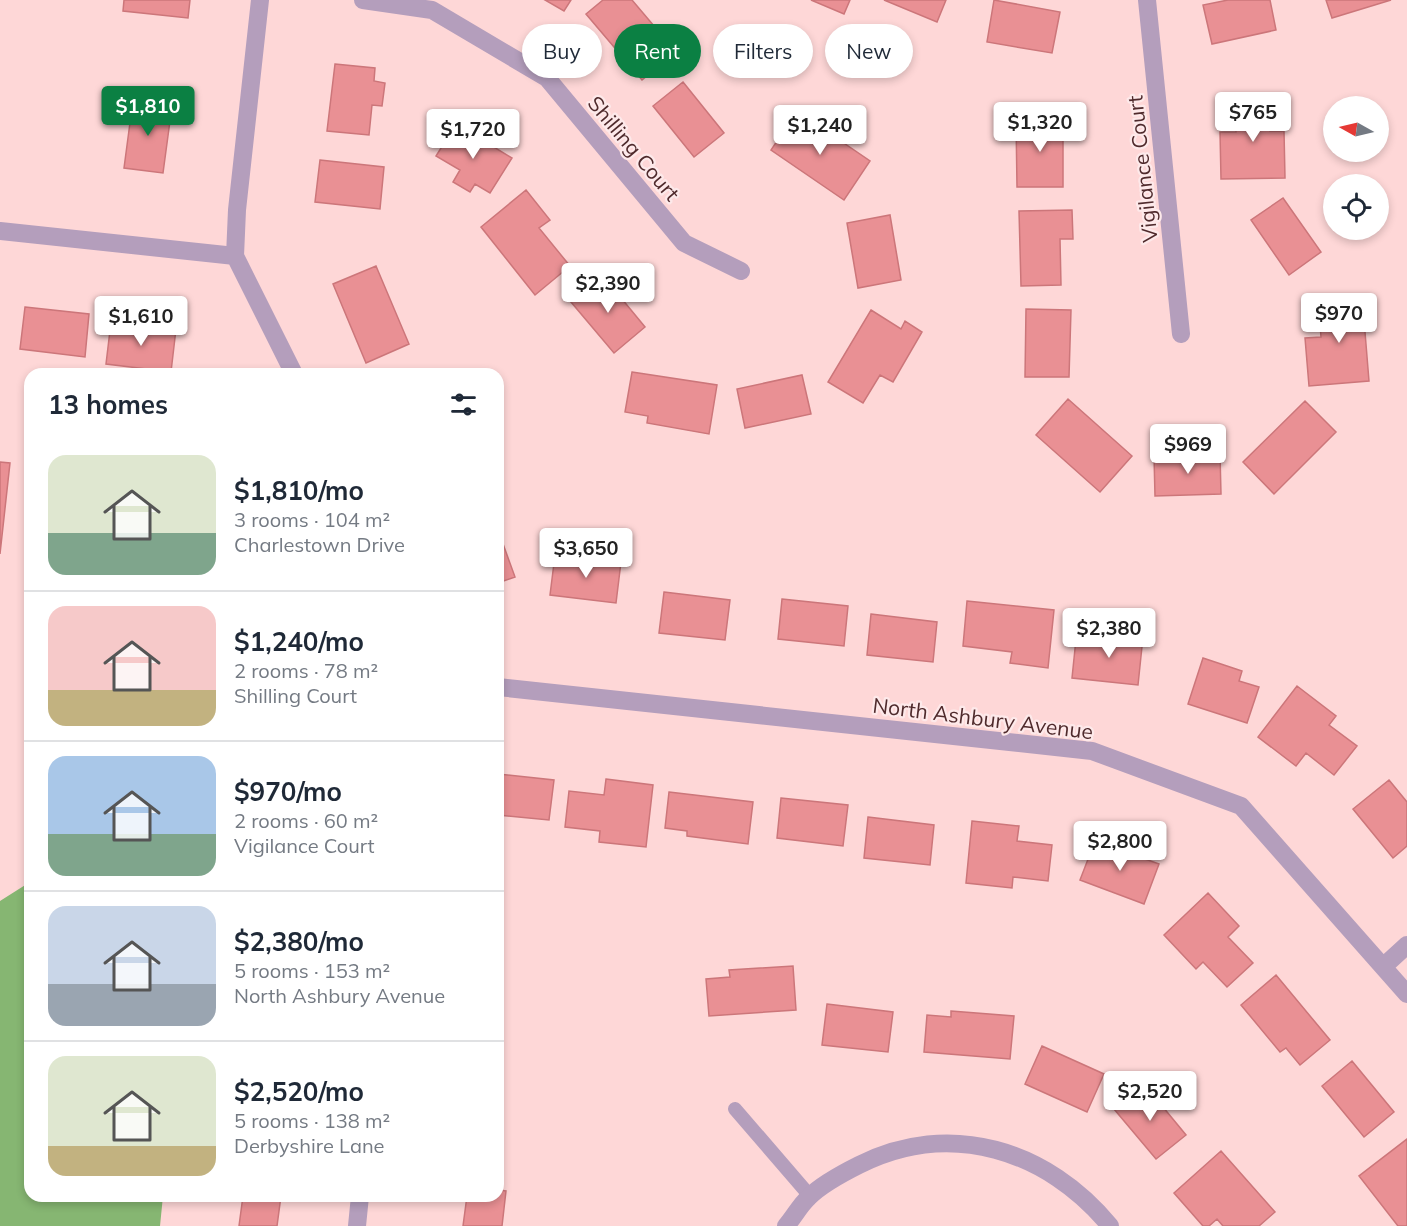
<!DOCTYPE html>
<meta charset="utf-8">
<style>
body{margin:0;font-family:Mulish,sans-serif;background:#f2f2f3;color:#1f2937;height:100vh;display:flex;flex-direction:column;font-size:22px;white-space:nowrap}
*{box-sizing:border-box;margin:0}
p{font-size:20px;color:#747a83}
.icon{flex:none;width:33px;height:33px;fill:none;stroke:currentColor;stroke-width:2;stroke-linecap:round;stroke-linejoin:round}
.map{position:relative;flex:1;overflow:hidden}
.details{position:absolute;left:24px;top:368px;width:480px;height:834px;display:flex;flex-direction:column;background:#fff;border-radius:18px;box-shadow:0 3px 9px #0003}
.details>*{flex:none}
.banner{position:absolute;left:522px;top:24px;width:570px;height:54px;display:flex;gap:12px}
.needle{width:39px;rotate:278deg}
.buttons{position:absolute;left:1323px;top:96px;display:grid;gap:12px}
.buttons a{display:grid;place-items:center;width:66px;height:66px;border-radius:50%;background:#fff;box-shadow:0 3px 9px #0003;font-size:30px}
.price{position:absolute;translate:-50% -51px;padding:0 14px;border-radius:6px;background:#fff;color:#222;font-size:20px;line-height:39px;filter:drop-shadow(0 2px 3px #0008)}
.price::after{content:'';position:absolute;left:50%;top:36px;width:18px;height:14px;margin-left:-9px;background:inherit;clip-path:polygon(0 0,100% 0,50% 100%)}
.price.selected{background:#0b8043;color:#fff}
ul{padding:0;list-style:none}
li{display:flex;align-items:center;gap:18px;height:150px;padding:0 24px}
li+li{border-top:2px solid #e0e1e3}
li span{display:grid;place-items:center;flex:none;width:168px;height:120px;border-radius:18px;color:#555}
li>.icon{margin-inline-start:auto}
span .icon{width:72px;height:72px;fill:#fffc;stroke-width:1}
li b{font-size:26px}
h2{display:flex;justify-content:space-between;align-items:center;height:72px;padding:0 24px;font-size:26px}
.chip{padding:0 21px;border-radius:27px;background:#fff;box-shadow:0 3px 9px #0003;font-size:21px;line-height:54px}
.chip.selected{background:#0b8043;color:#fff}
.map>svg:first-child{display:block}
.forest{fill:#86b672}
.building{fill:#e99094;stroke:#cc767a;stroke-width:1.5}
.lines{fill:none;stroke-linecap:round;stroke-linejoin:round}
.lane{stroke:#b49ebc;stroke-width:14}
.street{stroke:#b49ebc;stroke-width:18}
.labels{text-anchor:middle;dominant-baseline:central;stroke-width:4.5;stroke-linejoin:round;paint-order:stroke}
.street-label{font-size:21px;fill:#4f2a2c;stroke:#fde9ea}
</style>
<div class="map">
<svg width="1407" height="1226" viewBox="0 0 1407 1226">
<rect width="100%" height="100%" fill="#fed7d7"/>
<path class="forest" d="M30 882V1196H163L160 1226H0V901Z"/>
<path class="building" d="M124 0H190L188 18 123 11Z
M545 0H571L564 11Z
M603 0H632L676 52 642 80 586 14Z
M811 0H850L844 14Z
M884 0H946L937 22Z
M994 0 1060 12 1052 53 987 42Z
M1228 0H1270L1276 30 1212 44 1203 5Z
M1326 0H1391L1332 18Z
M335 64 375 68 374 81 385 83 382 106 372 105 369 135 327 131Z
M683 82 724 133 694 157 653 106Z
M1235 97H1270V131H1284L1285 178 1221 179 1220 132H1236Z
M133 100 172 106 163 173 124 168Z
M797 111 870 161 844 200 771 150Z
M1063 119V187H1017L1016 120Z
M456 124 512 158 490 193 475 184 470 192 453 182 460 170 436 156Z
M320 160 384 167 380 209 315 202Z
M526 190 550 220 539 228 570 266 535 295 481 227Z
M1283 198 1321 252 1289 275 1251 220Z
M1072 210 1073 239H1060L1061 285 1021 286 1019 211Z
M890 215 901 280 858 288 847 223Z
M376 266 409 344 366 363 333 284Z
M603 276 645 327 614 353 571 302Z
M1362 295 1369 381 1309 386 1305 338 1321 337 1318 299Z
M25 307 89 314 85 357 20 349Z
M1026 309 1071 310 1069 377H1025Z
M871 310 901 329 905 321 922 332 893 382 880 375 863 403 828 382Z
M111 322 176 329 171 372 106 364Z
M632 372 717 385 709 434 647 423 648 416 625 412Z
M802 375 811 414 745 428 737 389Z
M1068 399 1132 456 1100 492 1036 435Z
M1305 401 1336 432 1274 494 1243 462Z
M1220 454 1221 494 1155 496 1154 456Z
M0 462 10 463 0 554Z
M498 530 515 577 498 583Z
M555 555 621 562 616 603 550 595Z
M664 592 730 600 725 640 659 633Z
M782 599 848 606 844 646 778 639Z
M967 601 1054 610 1048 668 1010 663 1012 652 963 646Z
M871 614 937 622 933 662 867 655Z
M1096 632 1143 637 1138 685 1072 678 1076 639 1095 641Z
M1203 658 1242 671 1239 681 1259 687 1247 723 1188 704Z
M1297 686 1336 716 1329 725 1357 746 1334 775 1306 753 1296 766 1258 737Z
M498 774 554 780 549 820 498 815Z
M606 779 653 785 646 847 599 842 600 831 565 827 569 791 604 795Z
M1389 780 1407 802V846L1393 858 1353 809Z
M669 792 753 802 748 844 687 836V831L665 828Z
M781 798 848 805 843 846 777 838Z
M868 817 934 825 930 865 864 858Z
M972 821 1019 826 1017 841 1052 845 1048 881 1013 877 1012 888 966 883Z
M1095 841 1159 864 1144 904 1080 880Z
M1208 893 1239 926 1228 937 1253 963 1227 987 1203 962 1196 969 1164 935Z
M793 966 796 1010 709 1016 706 979 730 977 729 970Z
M1276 975 1330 1040 1300 1065 1286 1048 1280 1052 1241 1005Z
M827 1004 893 1012 888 1052 822 1045Z
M951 1011 1014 1016 1010 1059 924 1052 927 1015 951 1017Z
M1042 1046 1104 1074 1087 1112 1025 1084Z
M1352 1061 1394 1112 1364 1137 1322 1086Z
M1144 1084 1186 1135 1156 1159 1114 1109Z
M1407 1139V1226H1398L1359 1176Z
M1221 1151 1275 1212 1259 1226H1223L1217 1219 1209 1226H1203L1174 1193Z
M498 1190 506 1191 502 1226H463L467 1196H498Z
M243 1196H281L277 1226H239Z"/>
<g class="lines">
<path class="lane" d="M735 1109 810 1196"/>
<path class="street" d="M260 0 237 210 235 256 294 374
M363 0 432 10 547 78 684 243 741 271
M1147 0 1181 334
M0 231 235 256
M498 687 1092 751 1241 806 1407 994
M1384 966 1407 945
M357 1226 360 1196
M786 1226C794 1217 800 1205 809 1197 822 1184 843 1173 859 1165 950 1119 1048 1150 1110 1226"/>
</g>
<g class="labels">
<g class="street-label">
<text transform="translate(634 148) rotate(50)">Shilling Court</text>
<text transform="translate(1142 169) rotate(-96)">Vigilance Court</text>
<text transform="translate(983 718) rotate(7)">North Ashbury Avenue</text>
</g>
</g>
</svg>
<div class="buttons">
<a><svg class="needle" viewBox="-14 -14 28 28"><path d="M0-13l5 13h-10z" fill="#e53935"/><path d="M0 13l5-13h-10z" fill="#747a83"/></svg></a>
<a><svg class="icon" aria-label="locate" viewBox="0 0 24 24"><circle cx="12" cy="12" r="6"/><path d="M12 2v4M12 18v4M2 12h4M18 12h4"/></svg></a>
</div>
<b class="price selected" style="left:148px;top:137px">$1,810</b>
<b class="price" style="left:1253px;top:143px">$765</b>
<b class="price" style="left:1040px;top:153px">$1,320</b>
<b class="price" style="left:820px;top:156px">$1,240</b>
<b class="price" style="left:473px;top:160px">$1,720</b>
<b class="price" style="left:608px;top:314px">$2,390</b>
<b class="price" style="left:1339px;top:344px">$970</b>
<b class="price" style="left:141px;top:347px">$1,610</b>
<b class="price" style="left:1188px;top:475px">$969</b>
<b class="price" style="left:586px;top:579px">$3,650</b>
<b class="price" style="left:1109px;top:659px">$2,380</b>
<b class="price" style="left:1120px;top:872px">$2,800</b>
<b class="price" style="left:1150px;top:1122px">$2,520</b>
<div class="banner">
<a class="chip">Buy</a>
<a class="chip selected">Rent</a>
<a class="chip">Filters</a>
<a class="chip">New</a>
</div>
<section class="details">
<h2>13 homes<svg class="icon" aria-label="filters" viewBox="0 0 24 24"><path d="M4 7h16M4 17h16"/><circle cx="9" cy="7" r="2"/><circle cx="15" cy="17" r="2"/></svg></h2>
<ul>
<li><span style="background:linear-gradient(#dfe7d0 65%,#7fa58c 0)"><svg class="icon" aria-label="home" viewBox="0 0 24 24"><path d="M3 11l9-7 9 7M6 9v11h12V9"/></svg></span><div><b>$1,810/mo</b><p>3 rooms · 104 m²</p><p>Charlestown Drive</p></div></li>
<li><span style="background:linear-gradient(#f6c9c9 70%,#c2b280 0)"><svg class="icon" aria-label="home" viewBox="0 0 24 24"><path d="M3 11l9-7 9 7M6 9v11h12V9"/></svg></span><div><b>$1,240/mo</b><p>2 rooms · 78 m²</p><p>Shilling Court</p></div></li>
<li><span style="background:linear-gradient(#a9c7e8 65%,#7fa58c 0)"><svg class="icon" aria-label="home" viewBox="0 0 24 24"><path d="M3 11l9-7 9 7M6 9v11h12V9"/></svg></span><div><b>$970/mo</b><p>2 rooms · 60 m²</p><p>Vigilance Court</p></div></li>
<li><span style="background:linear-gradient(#c9d6e8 65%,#9aa5b1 0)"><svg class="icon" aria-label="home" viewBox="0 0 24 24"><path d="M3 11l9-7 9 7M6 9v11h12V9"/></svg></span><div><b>$2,380/mo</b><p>5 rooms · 153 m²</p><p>North Ashbury Avenue</p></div></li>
<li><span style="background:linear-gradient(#dfe7d0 75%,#c2b280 0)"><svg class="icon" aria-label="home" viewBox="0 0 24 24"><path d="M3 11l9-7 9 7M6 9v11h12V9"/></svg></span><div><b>$2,520/mo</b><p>5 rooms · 138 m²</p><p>Derbyshire Lane</p></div></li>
</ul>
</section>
</div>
